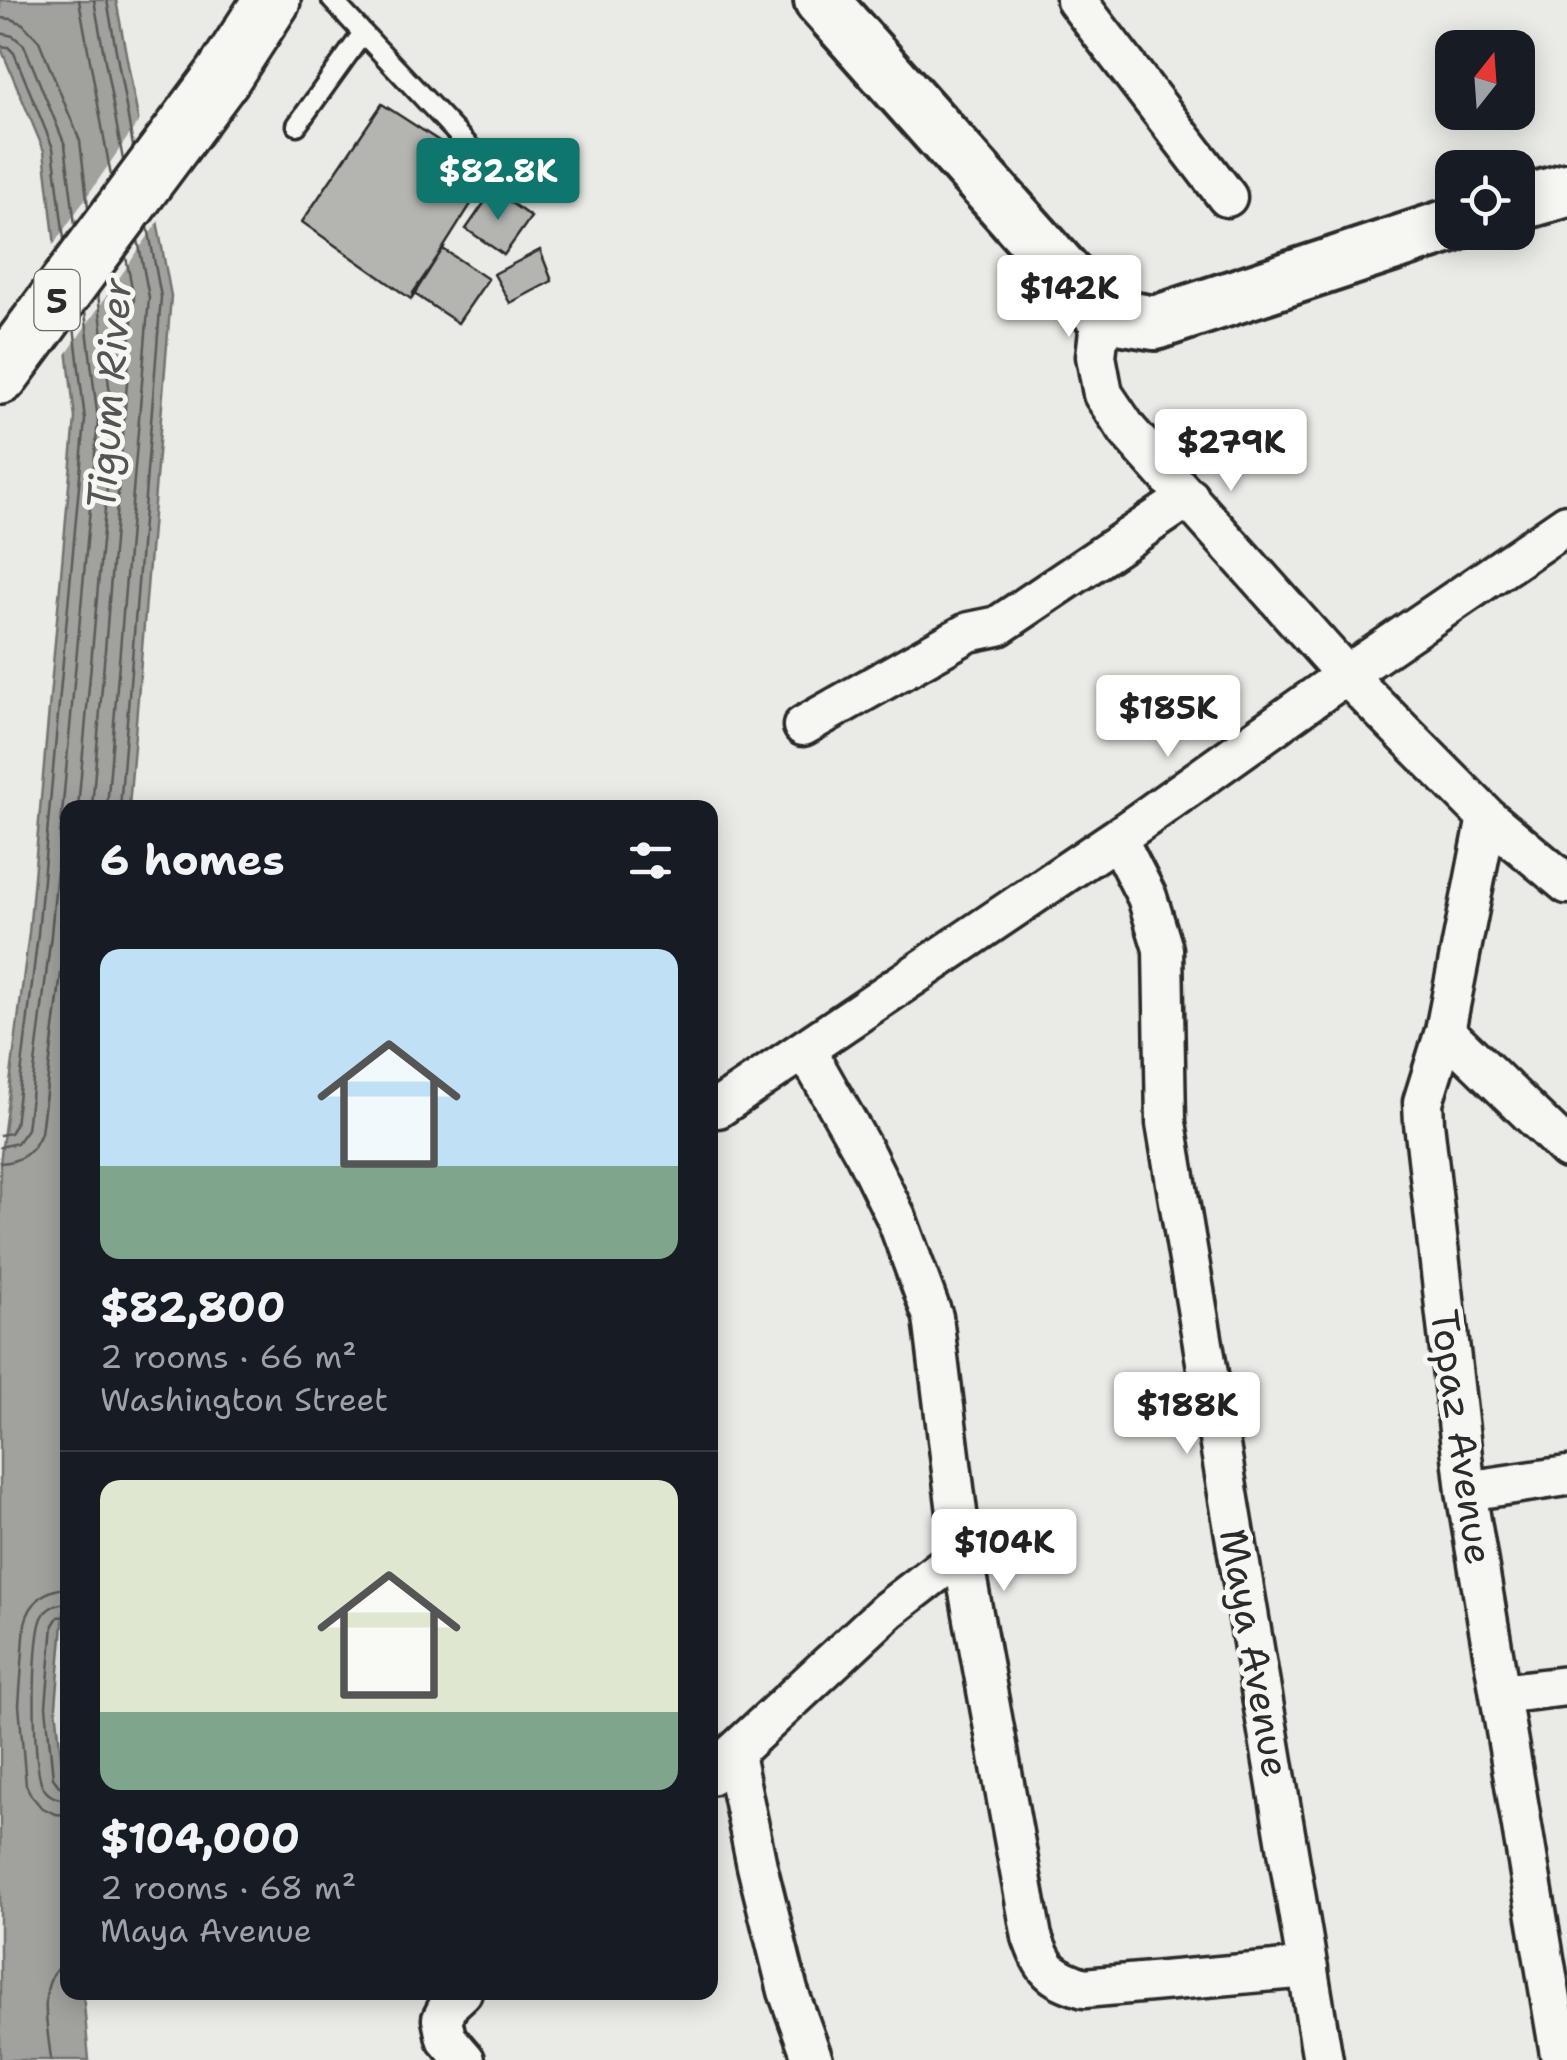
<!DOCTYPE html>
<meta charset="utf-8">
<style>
body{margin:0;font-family:"Shantell Sans",sans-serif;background:#20242c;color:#f1f3f6;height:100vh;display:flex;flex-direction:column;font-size:38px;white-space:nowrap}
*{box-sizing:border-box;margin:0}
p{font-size:32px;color:#9ea1a6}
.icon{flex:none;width:55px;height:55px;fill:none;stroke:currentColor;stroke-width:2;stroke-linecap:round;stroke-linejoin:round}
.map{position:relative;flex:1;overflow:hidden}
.drawer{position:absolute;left:60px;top:800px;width:658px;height:1200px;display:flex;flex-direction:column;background:#171b24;border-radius:20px;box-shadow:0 5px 25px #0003}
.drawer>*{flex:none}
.needle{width:65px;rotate:17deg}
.fabs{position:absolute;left:1435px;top:30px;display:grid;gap:20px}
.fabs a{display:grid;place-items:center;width:100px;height:100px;border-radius:20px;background:#171b24;box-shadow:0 5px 25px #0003;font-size:50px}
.price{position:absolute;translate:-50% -85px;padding:0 22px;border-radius:10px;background:#fff;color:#222;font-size:32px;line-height:65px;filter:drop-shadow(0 2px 5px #0008)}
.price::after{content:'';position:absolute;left:50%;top:60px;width:30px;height:22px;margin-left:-15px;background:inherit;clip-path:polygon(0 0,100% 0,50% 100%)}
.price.selected{background:#0f766e;color:#fff}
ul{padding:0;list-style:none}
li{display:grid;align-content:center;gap:20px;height:530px;padding:0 40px}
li+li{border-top:2px solid #363941}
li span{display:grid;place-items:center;height:310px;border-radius:20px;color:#555}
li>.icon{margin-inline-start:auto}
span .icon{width:180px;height:180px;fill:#fffc;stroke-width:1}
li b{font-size:42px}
h2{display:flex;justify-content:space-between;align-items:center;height:120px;padding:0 40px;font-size:42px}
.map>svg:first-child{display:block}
.water{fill:#a1a19e;stroke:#727270;stroke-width:2.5}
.pier{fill:#eaeae6}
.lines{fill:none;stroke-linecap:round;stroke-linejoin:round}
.shore{stroke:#5a5a59;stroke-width:2.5}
.building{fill:#b4b4b1;stroke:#2b2b2b;stroke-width:2.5}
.lane-casing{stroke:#2b2b2b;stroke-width:25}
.street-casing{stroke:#2b2b2b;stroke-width:45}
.secondary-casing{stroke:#2b2b2b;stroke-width:60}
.primary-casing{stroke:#2b2b2b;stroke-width:62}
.lane{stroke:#f6f6f2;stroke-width:18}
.street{stroke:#f6f6f2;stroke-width:38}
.secondary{stroke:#f6f6f2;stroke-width:52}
.primary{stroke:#f6f6f2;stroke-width:55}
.labels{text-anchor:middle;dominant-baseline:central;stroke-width:10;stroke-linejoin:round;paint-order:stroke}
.shield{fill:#f6f6f2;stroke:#686867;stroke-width:2.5}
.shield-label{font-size:35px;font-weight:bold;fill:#2b2b2b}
.street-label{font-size:38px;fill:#2b2b2b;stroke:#f6f6f2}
.water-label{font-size:40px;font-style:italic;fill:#545453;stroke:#f6f6f2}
</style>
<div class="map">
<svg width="1567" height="2060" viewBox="0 0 1567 2060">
<rect width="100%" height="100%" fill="#eaeae6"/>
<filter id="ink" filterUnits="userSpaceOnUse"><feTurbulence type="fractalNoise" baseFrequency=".01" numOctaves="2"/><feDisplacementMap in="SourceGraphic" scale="20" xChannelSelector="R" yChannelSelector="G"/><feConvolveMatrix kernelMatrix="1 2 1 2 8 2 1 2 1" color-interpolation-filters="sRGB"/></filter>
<g filter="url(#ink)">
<path class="water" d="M0 0H116L171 296 129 807 68 808V1566L56 1706 68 1829V1992L83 1993 89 2060H0V1163L29 933 75 418 44 151 0 46Z"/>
<path class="pier" d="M143 115 162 216 63 359 50 250Z"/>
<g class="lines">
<path class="shore" d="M79 0 111 176
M94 0 123 160
M107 0 133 146
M0 18 12 19 23 24 39 41 80 141 88 207
M0 33 13 36 24 45 65 145 75 225
M0 46 8 47 14 53 53 148 64 239
M78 808 113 420 98 294
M92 808 134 298 126 257
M107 808 149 297 138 240
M120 808 161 297 148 227
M0 1135 10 1133 15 1125 38 934 85 420 74 326
M0 1147 17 1143 27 1129 51 935 98 421 85 312
M0 1163C20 1162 34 1152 41 1133L68 918
M68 1588C45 1589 31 1601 25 1623L19 1705 26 1785 31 1795 41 1807 55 1814 68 1815
M68 1603C56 1604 47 1607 42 1618 32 1641 32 1762 42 1785 47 1796 56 1799 68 1800
M68 1616 58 1617 53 1625 46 1706 53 1778 59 1786 68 1787
M51 2060C48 2026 34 1981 68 1959"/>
</g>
<path class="building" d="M382 104 490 174 411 299 302 222Z
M493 190 531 217 504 255 466 229Z
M443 249 488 279 458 323 413 293Z
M540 250 552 281 510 303 494 274Z"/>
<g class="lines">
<g class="lane-casing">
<path id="lane" d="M332 0 478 156
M297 125 363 33"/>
</g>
<g class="street-casing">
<path id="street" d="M1076 0 1227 197
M1101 314 1096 356 1103 394 1128 431 1346 675 1487 817 1567 884
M803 726 969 632 998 626 1189 497
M1487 817 1445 1031 1423 1102 1424 1123 1466 1491 1561 2060
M1117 838 1147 897 1163 949 1166 1123 1323 2060
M1445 1031 1567 1149
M806 1050 865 1154 896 1217 933 1317 962 1553 1032 1937C1044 1970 1050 1977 1084 1988L1308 1968
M718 1108 1117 838 1346 675 1567 524
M1466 1491 1567 1476
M1500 1694 1567 1686
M734 1754 757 1866 788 1991 813 2060
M710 1775 888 1610 962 1553
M462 1992 450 2003 442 2019 446 2038 465 2060"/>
</g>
<g class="secondary-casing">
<path id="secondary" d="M821 0 1101 314 1155 323 1452 225
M1518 204 1567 190"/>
</g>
<g class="primary-casing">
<path id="primary" d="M0 376 223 76 272 0"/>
</g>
<use href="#lane" class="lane"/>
<use href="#street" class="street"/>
<use href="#secondary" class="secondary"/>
<use href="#primary" class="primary"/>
</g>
</g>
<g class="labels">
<rect class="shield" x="34.5" y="270" width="45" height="60" rx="8"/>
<g class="shield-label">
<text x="57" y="300">5</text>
</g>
<g class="street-label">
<text transform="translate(1462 1437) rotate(82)">Topaz Avenue</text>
<text transform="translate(1255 1653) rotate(80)">Maya Avenue</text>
</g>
<g class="water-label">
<text transform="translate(109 394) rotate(-86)">Tigum River</text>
</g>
</g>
</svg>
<div class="fabs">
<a><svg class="needle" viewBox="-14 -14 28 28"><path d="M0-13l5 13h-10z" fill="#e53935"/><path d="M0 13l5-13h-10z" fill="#9ea1a6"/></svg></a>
<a><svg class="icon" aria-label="locate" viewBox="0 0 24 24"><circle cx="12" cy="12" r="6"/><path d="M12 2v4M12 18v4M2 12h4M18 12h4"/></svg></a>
</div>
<b class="price selected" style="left:498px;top:223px">$82.8K</b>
<b class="price" style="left:1069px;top:340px">$142K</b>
<b class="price" style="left:1231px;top:494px">$279K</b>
<b class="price" style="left:1168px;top:760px">$185K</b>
<b class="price" style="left:1187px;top:1457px">$188K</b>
<b class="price" style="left:1004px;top:1594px">$104K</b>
<section class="drawer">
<h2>6 homes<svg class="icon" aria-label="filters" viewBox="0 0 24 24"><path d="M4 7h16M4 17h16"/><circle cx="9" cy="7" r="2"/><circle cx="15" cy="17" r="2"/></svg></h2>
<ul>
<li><span style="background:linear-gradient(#bfe0f5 70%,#7fa58c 0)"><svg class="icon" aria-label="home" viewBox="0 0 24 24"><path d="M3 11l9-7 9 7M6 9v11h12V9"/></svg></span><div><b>$82,800</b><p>2 rooms · 66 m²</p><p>Washington Street</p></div></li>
<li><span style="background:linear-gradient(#dfe7d0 75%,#7fa58c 0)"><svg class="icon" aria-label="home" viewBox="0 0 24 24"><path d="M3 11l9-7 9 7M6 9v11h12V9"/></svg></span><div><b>$104,000</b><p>2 rooms · 68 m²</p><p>Maya Avenue</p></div></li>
</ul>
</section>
</div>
